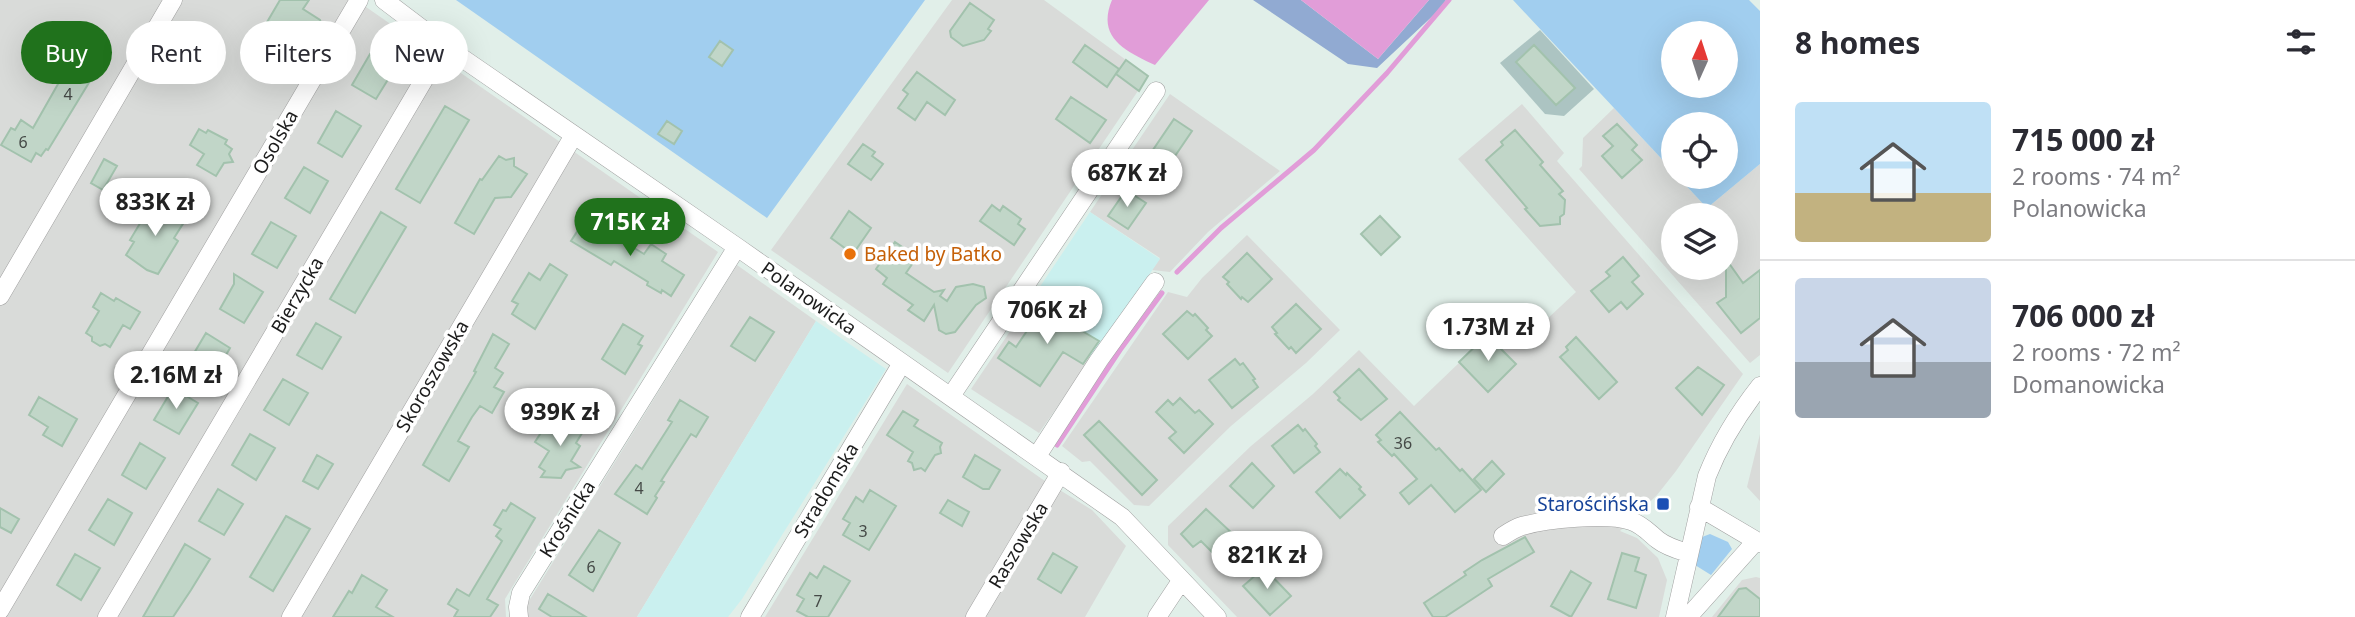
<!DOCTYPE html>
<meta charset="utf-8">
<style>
body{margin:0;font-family:"Noto Sans",sans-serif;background:#f7f7f7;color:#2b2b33;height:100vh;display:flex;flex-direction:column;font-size:26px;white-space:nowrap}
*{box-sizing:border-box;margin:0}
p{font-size:23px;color:#7c7c81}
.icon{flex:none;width:38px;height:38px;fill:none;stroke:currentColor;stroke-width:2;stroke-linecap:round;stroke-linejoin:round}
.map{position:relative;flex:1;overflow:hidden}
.sheet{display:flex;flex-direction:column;background:#fff;width:595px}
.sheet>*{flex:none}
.hud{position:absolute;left:21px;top:21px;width:665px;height:63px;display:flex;gap:14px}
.needle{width:46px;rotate:3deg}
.tools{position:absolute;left:1661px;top:21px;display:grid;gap:14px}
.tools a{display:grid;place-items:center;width:77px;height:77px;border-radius:50%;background:#fff;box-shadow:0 7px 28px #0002;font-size:35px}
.price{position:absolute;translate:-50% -60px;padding:0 16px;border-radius:24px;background:#fff;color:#222;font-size:23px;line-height:46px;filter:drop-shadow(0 2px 4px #0008)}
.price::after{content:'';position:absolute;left:50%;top:42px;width:21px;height:16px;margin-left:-10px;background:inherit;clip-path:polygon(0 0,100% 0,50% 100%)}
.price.active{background:#20721c;color:#fff}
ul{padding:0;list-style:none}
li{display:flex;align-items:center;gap:21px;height:175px;padding:0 35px}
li+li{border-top:2px solid #e1e1e2}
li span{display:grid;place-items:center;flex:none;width:196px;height:140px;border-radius:7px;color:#555}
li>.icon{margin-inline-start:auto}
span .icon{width:84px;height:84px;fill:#fffc;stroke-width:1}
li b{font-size:30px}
h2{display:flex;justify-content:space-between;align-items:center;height:84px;padding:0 35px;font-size:30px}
.tag{padding:0 24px;border-radius:32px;background:#fff;box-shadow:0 7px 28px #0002;font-size:24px;line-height:63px}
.tag.active{background:#20721c;color:#fff}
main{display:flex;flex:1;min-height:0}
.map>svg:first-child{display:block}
.residential{fill:#d9dbd9;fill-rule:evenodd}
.construction{fill:#acc4c2}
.farmland{fill:#caf0ef}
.grass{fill:#a1ceef;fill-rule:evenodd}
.forest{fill:#91aad2}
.water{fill:#e19dd8}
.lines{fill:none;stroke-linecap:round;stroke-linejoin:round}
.stream{stroke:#e19dd8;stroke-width:5}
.building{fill:#c1d6c8;stroke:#a2c2ad;stroke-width:2}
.minor-casing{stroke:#a0a0a0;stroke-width:19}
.minor{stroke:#fff;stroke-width:18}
.food-dot{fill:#e8710a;stroke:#fff;stroke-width:2.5}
.transit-dot{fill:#1a4fb4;stroke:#fff;stroke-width:2.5}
.labels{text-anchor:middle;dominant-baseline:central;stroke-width:7;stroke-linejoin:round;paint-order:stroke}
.number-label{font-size:16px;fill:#454a47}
.street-label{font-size:19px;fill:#1c1c1c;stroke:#fff}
.food-label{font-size:19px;fill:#c56008;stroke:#fff;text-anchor:start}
.transit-label{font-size:19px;fill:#164399;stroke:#fff;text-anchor:end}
</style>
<main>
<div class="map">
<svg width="1760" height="617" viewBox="0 0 1760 617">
<rect width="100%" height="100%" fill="#e1efe9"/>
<path class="residential" d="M0 0H356L718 252 505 599 506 617H0Z
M952 0H1044L1148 76 948 373 771 250Z
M1170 94 1280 171 1208 232 1170 272 1152 270 1160 258 1090 212Z
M1522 104 1564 153 1557 161 1743 374 1676 471 1657 495 1620 531 1637 538 1658 558 1667 580 1659 617H1237L1168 545V526L1251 446 1313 394 1359 350 1414 406 1509 315 1530 335 1576 292 1458 159Z
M1614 108 1673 171V177H1678L1707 208 1760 164V355L1750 363 1579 169 1582 166 1583 138ZM1673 215H1726V268H1673Z
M1247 235 1340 330 1306 363 1231 426 1149 506 1134 505 1090 461 1082 462 1062 446 1168 292 1187 297 1202 278Z
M737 265 816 321 637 617H528L527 604Z
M1019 318 1031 321 1092 357 1039 433 971 389Z
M907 384 1042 479 1092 510 1126 546 1085 617H765Z
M1760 434V501L1747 487Z
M1756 577 1760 578V617H1712L1742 580Z"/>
<path class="construction" d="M1540 30 1594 89 1564 116 1545 114 1500 63Z"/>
<path class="farmland" d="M1090 212 1160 259 1092 357 1031 321 1019 318Z
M816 321 886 369 742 599 728 617H637Z"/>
<path class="grass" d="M456 0H925L767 218Z
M1513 0H1749L1760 11V164L1707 208 1678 177H1726V124H1673V171ZM1726 33V86H1673V33Z
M1710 534 1728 542 1732 549 1711 575 1695 565 1702 537Z"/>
<path class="forest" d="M1253 0H1301L1378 59 1429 0H1446L1439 10 1377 68 1348 64Z"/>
<path class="water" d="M1112 0H1209L1155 65C1126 51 1096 38 1112 0Z
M1301 0H1429L1378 59Z"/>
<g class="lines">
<path class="stream" d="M1177 272 1221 228 1314 150 1387 73 1449 0
M1057 445 1120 350 1162 293"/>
</g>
<path class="building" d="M280 0H309L303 9 320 20 322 27 303 59 285 48 281 55 256 41Z
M970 3 994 20 988 29 991 31 984 40 963 46 951 37 950 31Z
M720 41 733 50 722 66 709 57Z
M1085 45 1119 69 1107 87 1073 62Z
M1534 45 1575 88 1556 105 1516 62Z
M57 54 93 76 48 150 46 149 41 156 36 153 31 162 1 145 11 128 15 130 21 120 33 128 62 77 49 68Z
M370 54 395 68 376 99 352 85Z
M1126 60 1148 76 1139 91 1116 74Z
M917 72 955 100 945 115 927 102 915 120 898 108 908 94 903 90Z
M1071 97 1106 120 1090 143 1056 119Z
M445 106 469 120 420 203 396 189Z
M336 111 361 126 342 157 318 143Z
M1174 119 1192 131 1160 178 1142 166Z
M667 121 682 131 674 144 658 134Z
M1617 124 1637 145 1632 150 1642 160 1622 178 1602 156 1613 146 1603 136Z
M199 129 206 133 208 130 227 140 225 144 232 149 229 154 233 162 224 163 216 176 197 165 204 154 190 145Z
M1515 130 1543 162 1540 165 1563 191 1559 194 1565 200 1564 214 1560 217V224L1540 226 1525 209 1527 208 1486 160 1503 145 1501 142Z
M863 144 875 152 872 156 883 164 871 180 848 164Z
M499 156 506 160 514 158V166L527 174 511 197 495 198 474 234 455 223 480 179 482 180Z
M104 159 117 166 103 190 91 183Z
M304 167 328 181 310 213 285 198Z
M1126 190 1146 203 1128 229 1108 216Z
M154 200 186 219 174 238 178 241 158 274 147 270 126 255 134 242 130 240Z
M992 205 1000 211 1003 206 1021 219 1018 224 1025 229 1014 245 980 221Z
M849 211 871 228 853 254 831 238Z
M381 212 406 227 355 313 330 299Z
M1380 216 1400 237 1381 255 1361 234Z
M271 222 296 236 277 268 252 254Z
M582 224 591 230 595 224 644 254 651 244 666 254 662 261 684 275 671 296 662 290 661 293 647 285 648 282 614 261 611 265 571 241Z
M895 242 917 257 906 273 934 292 944 290 940 296 947 301 956 287 973 284 984 287 986 298 976 305 955 332 946 334 939 330 934 305 924 321 908 310 913 305 883 284 887 278 876 269Z
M1247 253 1272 279 1248 302 1242 297 1241 299 1227 284 1229 282 1223 277Z
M1623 257 1639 276 1632 282 1643 294 1627 309 1621 302 1609 312 1591 291 1610 276 1606 272Z
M1726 259 1743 283 1760 270V318L1741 333 1717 303 1726 297Z
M550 264 567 275 535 329 512 314 518 304 512 301 529 273 540 280Z
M234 274 263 292 244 323 220 309 234 284Z
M101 293 114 301 116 298 140 312 130 329 123 325 110 347 105 344 100 346 92 341V337L86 333 99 311 93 307Z
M1296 304 1321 329 1296 353 1291 347 1289 349 1275 334 1277 333 1272 327Z
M1040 306 1099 341 1083 364 1063 352 1040 386 998 358 1009 342 1016 347 1033 322 1031 321Z
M1187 311 1193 316 1195 314 1208 328 1206 330 1212 336 1188 359 1163 334Z
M750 317 774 332 755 361 731 346Z
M316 323 341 337 322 369 297 355Z
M623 324 643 336 638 344 642 346 625 374 602 359Z
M206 333 230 348 212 379 187 365Z
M493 334 509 344 495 368 503 373 494 387 504 392 492 413 480 406 472 417 458 441 469 447 449 481 423 465 476 372 474 371Z
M1487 335 1516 364 1488 392 1459 362Z
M1576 337 1617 382 1599 399 1560 357 1568 350 1566 347Z
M1235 359 1240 365 1243 363 1255 379 1253 380 1258 387 1232 408 1209 380Z
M1698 367 1724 385 1702 415 1676 388Z
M1359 369 1387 399 1361 420 1338 400 1340 398 1334 392Z
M283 379 308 393 289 425 264 410Z
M173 388 198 403 179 434 154 420Z
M39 397 77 419 62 446 43 435 48 427 29 415Z
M1180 398 1195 413 1199 410 1213 424 1184 453 1169 438 1176 432 1156 412 1168 400 1173 405Z
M680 400 708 417 696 437 691 434 661 481 664 482 655 496 657 498 647 514 615 494 636 465 642 469 672 422 668 420Z
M903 411 918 420 914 426 942 443 940 447 941 453 935 455 925 471 921 468 914 470 912 463 908 461 913 452 887 435Z
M1400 412 1436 450 1439 448 1460 471 1462 469 1481 490 1455 512 1431 485 1409 504 1400 493 1417 479 1394 454 1392 456 1378 442 1381 440 1376 435Z
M571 416 587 425 576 443 580 446 571 461 580 467 566 470 561 478 541 477 545 471 539 467 549 451 535 442 546 425 560 434Z
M1099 421 1157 480 1142 495 1084 435Z
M1298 425 1303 431 1305 429 1317 444 1315 446 1320 452 1294 473 1272 446Z
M250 434 275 448 256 480 232 465Z
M140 443 165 458 146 489 122 475Z
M317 455 333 464 318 489 303 481Z
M975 455 1000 470 989 489H983L963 477Z
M1492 461 1504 474 1486 492 1474 479Z
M1252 463 1274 486 1253 508 1230 486Z
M1340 469 1346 475 1347 473 1361 487 1359 489 1365 495 1340 518 1316 492Z
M218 489 243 504 224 535 199 521Z
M870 490 896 506 869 550 843 535 850 523 843 519 856 497 863 502Z
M108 499 132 513 114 545 89 530Z
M948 500 969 512 962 526 940 513Z
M511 503 535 518 487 599 498 605 490 617H454L458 610 448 604 457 589 469 596 502 541 496 536 501 529 494 525 503 510 506 511Z
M0 508 19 519 11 533 0 527Z
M1206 509 1234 535 1214 554 1201 541 1193 547 1181 534Z
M286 516 310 529 273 591 250 577Z
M599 530 620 543 593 591 569 575Z
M1525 537 1534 552 1488 579 1492 586 1480 594 1445 617H1433L1424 603 1466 575 1464 572 1482 560Z
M185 544 210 559 191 590 173 617H143Z
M1053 553 1077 567 1061 593 1038 579Z
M1622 553 1639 558 1635 571 1646 575 1636 608 1608 599Z
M75 554 100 568 81 600 57 585Z
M824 566 850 581 828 617H808L797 611 804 599 797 595 810 573 817 578Z
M1264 568 1291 596 1270 615 1243 586Z
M1571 571 1591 583 1571 617 1551 606Z
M362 575 387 590 376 607 393 617H333L349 591 352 593Z
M1746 588 1760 599V617H1718L1739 589Z
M548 594 586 617H552L539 609Z"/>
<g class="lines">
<g class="minor-casing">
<path id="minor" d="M384 0 446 47 737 247 1122 517 1217 617
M0 296 173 0
M951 396 1156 91
M1037 456 1099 360 1155 282
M1699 507 1760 543
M1503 536C1509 532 1515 528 1522 526 1547 519 1607 513 1631 521 1643 525 1649 533 1658 540 1667 547 1678 550 1688 553
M0 610 359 0
M107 617 435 61 446 47
M291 617 574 135
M519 617 518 607 521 593 737 247
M750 617 902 363
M975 617 1061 472
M1157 617 1181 581
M1675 617 1707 476C1720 443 1738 414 1760 386
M1688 617 1756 541"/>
</g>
<use href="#minor" class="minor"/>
</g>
<circle class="food-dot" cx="850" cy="254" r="7"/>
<rect class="transit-dot" x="1656" y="497" width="14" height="14" rx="3.5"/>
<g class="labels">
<g class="number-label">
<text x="68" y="94">4</text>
<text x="23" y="142">6</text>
<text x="1403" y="443">36</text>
<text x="639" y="488">4</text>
<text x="863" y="531">3</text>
<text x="591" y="567">6</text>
<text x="818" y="601">7</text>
</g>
<g class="street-label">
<text transform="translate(275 142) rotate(-60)">Osolska</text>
<text transform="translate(297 295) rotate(-60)">Bierzycka</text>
<text transform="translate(809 298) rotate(35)">Polanowicka</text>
<text transform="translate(432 376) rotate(-60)">Skoroszowska</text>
<text transform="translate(826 490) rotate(-59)">Stradomska</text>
<text transform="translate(567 519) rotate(-58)">Krośnicka</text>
<text transform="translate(1018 545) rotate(-59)">Raszowska</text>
</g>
<g class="food-label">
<text x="864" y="254">Baked by Batko</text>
</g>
<g class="transit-label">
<text x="1649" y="504">Starościńska</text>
</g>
</g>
</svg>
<div class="tools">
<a><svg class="needle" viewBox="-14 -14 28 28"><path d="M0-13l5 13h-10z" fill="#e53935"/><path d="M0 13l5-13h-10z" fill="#7c7c81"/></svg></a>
<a><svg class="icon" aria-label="locate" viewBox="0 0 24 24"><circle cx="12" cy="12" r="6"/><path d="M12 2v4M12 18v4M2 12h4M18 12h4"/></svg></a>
<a><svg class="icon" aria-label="layers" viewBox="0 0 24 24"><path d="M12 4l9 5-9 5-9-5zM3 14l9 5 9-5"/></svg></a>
</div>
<b class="price" style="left:1127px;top:209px">687K zł</b>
<b class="price" style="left:155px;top:238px">833K zł</b>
<b class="price active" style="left:630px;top:258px">715K zł</b>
<b class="price" style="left:1047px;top:346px">706K zł</b>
<b class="price" style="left:1488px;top:363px">1.73M zł</b>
<b class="price" style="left:176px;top:411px">2.16M zł</b>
<b class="price" style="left:560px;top:448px">939K zł</b>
<b class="price" style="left:1267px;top:591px">821K zł</b>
<div class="hud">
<a class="tag active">Buy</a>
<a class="tag">Rent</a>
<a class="tag">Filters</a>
<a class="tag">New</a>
</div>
</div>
<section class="sheet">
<h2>8 homes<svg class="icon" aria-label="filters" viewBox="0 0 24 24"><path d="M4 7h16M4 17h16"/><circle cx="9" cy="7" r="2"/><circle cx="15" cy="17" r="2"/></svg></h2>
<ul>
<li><span style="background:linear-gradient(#bfe0f5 65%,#c2b280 0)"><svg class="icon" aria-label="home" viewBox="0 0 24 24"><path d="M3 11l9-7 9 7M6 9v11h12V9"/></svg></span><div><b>715 000 zł</b><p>2 rooms · 74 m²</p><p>Polanowicka</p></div></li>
<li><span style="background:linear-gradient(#c9d6e8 60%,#9aa5b1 0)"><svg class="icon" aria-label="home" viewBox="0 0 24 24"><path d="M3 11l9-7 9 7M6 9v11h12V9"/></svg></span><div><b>706 000 zł</b><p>2 rooms · 72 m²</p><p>Domanowicka</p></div></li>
</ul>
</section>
</main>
